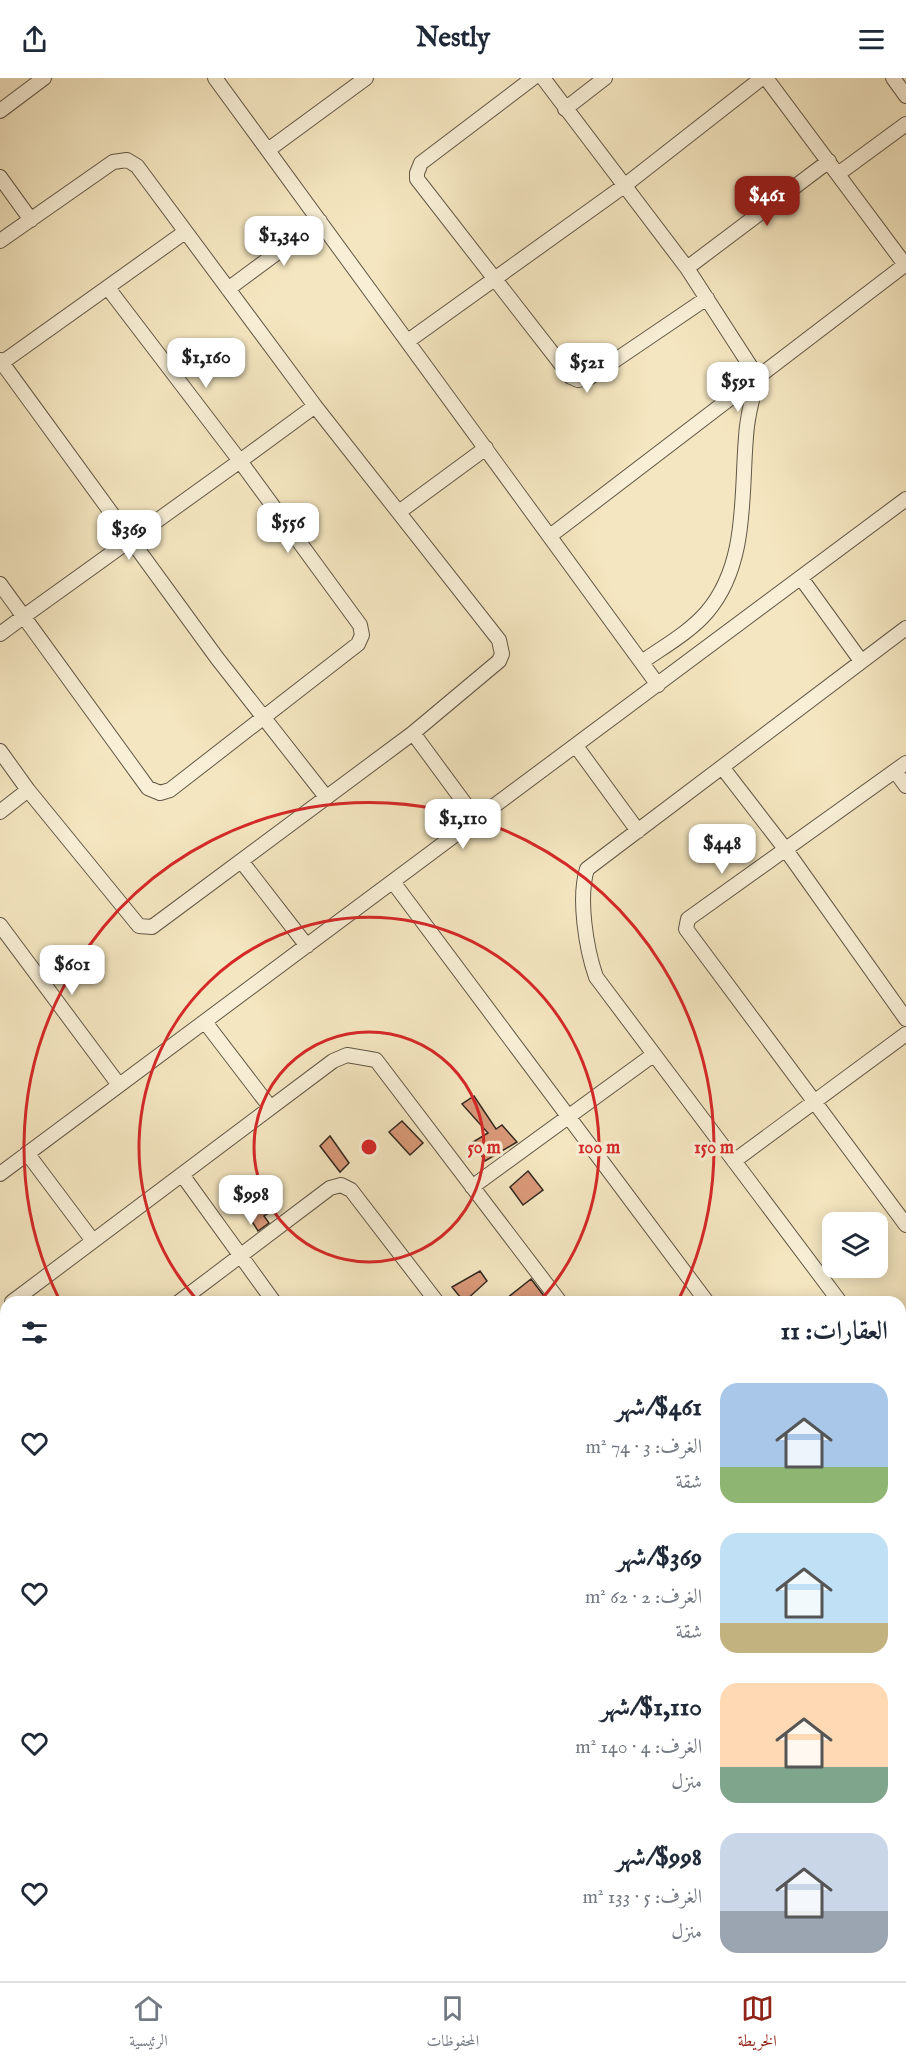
<!DOCTYPE html>
<html lang="ar">
<meta charset="utf-8">
<style>
body{margin:0;font-family:"IM FELL English",Amiri,serif;background:#f6f6f7;color:#1f2937;direction:rtl;height:100vh;display:flex;flex-direction:column;font-size:22px;white-space:nowrap}
*{box-sizing:border-box;margin:0}
p{font-size:20px;color:#747a83}
.icon{flex:none;width:33px;height:33px;fill:none;stroke:currentColor;stroke-width:2;stroke-linecap:round;stroke-linejoin:round}
.map{position:relative;flex:1;overflow:hidden;direction:ltr}
.details{position:absolute;left:0px;top:1218px;width:906px;height:686px;display:flex;flex-direction:column;background:#fff;border-radius:18px 18px 0 0;box-shadow:0 3px 15px #0003;direction:rtl}
.details>*{flex:none}
.tools{position:absolute;left:822px;top:1134px;display:grid;gap:12px}
.tools a{display:grid;place-items:center;width:66px;height:66px;border-radius:12px;background:#fff;box-shadow:0 3px 15px #0003;font-size:30px}
.price{position:absolute;translate:-50% -51px;padding:0 14px;border-radius:12px;background:#fff;color:#222;font-size:20px;line-height:39px;filter:drop-shadow(0 2px 3px #0008)}
.price::after{content:'';position:absolute;left:50%;top:36px;width:18px;height:14px;margin-left:-9px;background:inherit;clip-path:polygon(0 0,100% 0,50% 100%)}
.price.current{background:#8f2418;color:#fff}
ul{padding:0;list-style:none}
li{display:flex;align-items:center;gap:18px;height:150px;padding:0 18px}
li span{display:grid;place-items:center;flex:none;width:168px;height:120px;border-radius:18px;color:#555}
li>.icon{margin-inline-start:auto}
span .icon{width:72px;height:72px;fill:#fffc;stroke-width:1}
li b{font-size:26px}
h2{display:flex;justify-content:space-between;align-items:center;height:72px;padding:0 18px;font-size:26px}
header{display:flex;justify-content:space-between;align-items:center;height:78px;padding:0 18px;background:#fff;font-size:27px;font-weight:700}
.tabs{display:flex;justify-content:space-around;align-items:center;height:84px;border-top:2px solid #e0e1e3;background:#fff;font-size:16px;color:#747a83}
.tabs a{display:grid;justify-items:center;gap:3px}
.tabs .current{color:#8f2418}
.map>svg:first-child{display:block}
.building{fill:#da9979;stroke:#32291f;stroke-width:1.5}
.lines{fill:none;stroke-linecap:round;stroke-linejoin:round}
.street-casing{stroke:#625847;stroke-width:16}
.secondary-casing{stroke:#32291f;stroke-width:22}
.street{stroke:#f8efd6;stroke-width:14}
.secondary{stroke:#f8efd6;stroke-width:20}
.ring{fill:none;stroke:#d62828;stroke-width:3}
.centre{fill:#d62828;stroke:#f8efd6;stroke-width:3}
.ring-label{font-size:18px;text-anchor:middle;font-weight:bold;fill:#d62828;stroke:#f8efd6;stroke-width:6;stroke-linejoin:round;paint-order:stroke}
</style>
<header><svg class="icon" aria-label="menu" viewBox="0 0 24 24"><path d="M4 6h16M4 12h16M4 18h16"/></svg>Nestly<svg class="icon" aria-label="share" viewBox="0 0 24 24"><path d="M12 15V3M7 8l5-5 5 5M5 13v7h14v-7"/></svg></header>
<div class="map">
<svg width="906" height="1903" viewBox="0 0 906 1903">
<rect width="100%" height="100%" fill="#f4e6c0"/>
<filter id="stains"><feTurbulence type="fractalNoise" baseFrequency=".00333" numOctaves="4"/><feColorMatrix values="0 0 0 0 .2 0 0 0 0 .09 0 0 0 0 .02 0 0 0 .5 -.17"/></filter>
<radialGradient id="worn" r=".72"><stop offset=".6" stop-color="#630" stop-opacity="0"/><stop offset="1" stop-color="#630" stop-opacity=".3"/></radialGradient>
<path class="building" d="M474 1018 496 1051 502 1047 517 1064 485 1083 473 1064 488 1055 462 1026Z
M402 1043 423 1065 410 1077 389 1054Z
M330 1058 349 1085 340 1094 320 1068Z
M528 1093 543 1112 523 1127 510 1109Z
M254 1120 267 1136 264 1138 269 1145 258 1153 243 1129Z
M480 1193 487 1203 464 1224 452 1209Z
M531 1201 544 1218 537 1224H502Z"/>
<g class="lines">
<g class="street-casing">
<path id="street" d="M215 0 658 607
M533 0 421 85 417 95V101L571 299 578 302 589 300 707 220
M543 0 687 190 758 300C752 320 747 339 746 359 741 417 748 486 707 534 690 554 663 569 642 584
M766 0 906 188
M893 0 906 18
M565 31 605 0
M0 33 44 0
M268 72 366 0
M838 96 906 46
M0 99 31 142
M0 163 113 84 127 82 137 88 315 328 499 562 502 576 499 583 413 655 152 849 139 848 28 712 0 673
M687 190 829 83
M108 210 240 383 315 328
M228 211 320 143
M408 263 624 108 762 0
M0 282 217 580 326 719
M0 286 185 154
M399 434 486 370
M550 458 906 186
M801 500 861 583
M0 506 148 710 160 715 170 712 358 566 362 557 360 547 240 383 23 539 0 556
M413 655 477 742
M576 668 638 753
M906 685 688 841 686 851 906 1147
M722 689 786 772 906 941
M895 693 906 708
M0 734 28 712
M242 784 307 868
M393 804 707 1224
M0 847 119 1007
M205 944 270 1029
M27 1075 93 1163
M734 1083 906 956
M0 1096 906 421
M183 1098 274 1224
M472 1109 653 977
M12 1224 333 983 347 977 376 982 560 1224
M179 1224 330 1110 341 1107 351 1112 437 1224
M840 1224 596 899C586 870 578 820 587 791L906 550
M0 1247 6 1255
M900 1305 906 1313
M0 1415 6 1423
M900 1482 906 1490
M900 1754 906 1763
M900 1810 906 1806
M356 1898 360 1903
M871 1898 875 1903
M575 1903 582 1898"/>
</g>
<g class="secondary-casing">
<path id="secondary" d="M900 1505 906 1500
M371 1903 378 1898"/>
</g>
<use href="#street" class="street"/>
<use href="#secondary" class="secondary"/>
</g>
<g class="ring">
<circle cx="369" cy="1069" r="115"/>
<path d="M198 1223A230 230 0 1 1 540 1223"/>
<path d="M60 1223A345 345 0 1 1 678 1223"/>
</g>
<circle cx="369" cy="1069" r="9" class="centre"/>
<g class="ring-label">
<text x="484" y="1075">50 m</text>
<text x="599" y="1075">100 m</text>
<text x="714" y="1075">150 m</text>
</g>
<rect width="100%" height="100%" filter="url(#stains)"/>
<rect width="100%" height="100%" fill="url(#worn)"/>
</svg>
<div class="tools">
<a><svg class="icon" aria-label="layers" viewBox="0 0 24 24"><path d="M12 4l9 5-9 5-9-5zM3 14l9 5 9-5"/></svg></a>
</div>
<b class="price current" style="left:767px;top:149px">$461</b>
<b class="price" style="left:284px;top:189px">$1,340</b>
<b class="price" style="left:206px;top:311px">$1,160</b>
<b class="price" style="left:587px;top:316px">$521</b>
<b class="price" style="left:738px;top:335px">$591</b>
<b class="price" style="left:288px;top:476px">$556</b>
<b class="price" style="left:129px;top:483px">$369</b>
<b class="price" style="left:463px;top:772px">$1,110</b>
<b class="price" style="left:722px;top:797px">$448</b>
<b class="price" style="left:72px;top:918px">$601</b>
<b class="price" style="left:251px;top:1148px">$998</b>
<section class="details">
<h2>العقارات: 11<svg class="icon" aria-label="filters" viewBox="0 0 24 24"><path d="M4 7h16M4 17h16"/><circle cx="9" cy="7" r="2"/><circle cx="15" cy="17" r="2"/></svg></h2>
<ul>
<li><span style="background:linear-gradient(#a9c7e8 70%,#8fb573 0)"><svg class="icon" aria-label="home" viewBox="0 0 24 24"><path d="M3 11l9-7 9 7M6 9v11h12V9"/></svg></span><div><b>$461/شهر</b><p>الغرف: 3 · 74 m²</p><p>شقة</p></div><svg class="icon" aria-label="heart" viewBox="0 0 24 24"><path d="M12 20l-8-8c-3-5 5-10 8-4 3-6 11-1 8 4z"/></svg></li>
<li><span style="background:linear-gradient(#bfe0f5 75%,#c2b280 0)"><svg class="icon" aria-label="home" viewBox="0 0 24 24"><path d="M3 11l9-7 9 7M6 9v11h12V9"/></svg></span><div><b>$369/شهر</b><p>الغرف: 2 · 62 m²</p><p>شقة</p></div><svg class="icon" aria-label="heart" viewBox="0 0 24 24"><path d="M12 20l-8-8c-3-5 5-10 8-4 3-6 11-1 8 4z"/></svg></li>
<li><span style="background:linear-gradient(#ffd9b3 70%,#7fa58c 0)"><svg class="icon" aria-label="home" viewBox="0 0 24 24"><path d="M3 11l9-7 9 7M6 9v11h12V9"/></svg></span><div><b>$1,110/شهر</b><p>الغرف: 4 · 140 m²</p><p>منزل</p></div><svg class="icon" aria-label="heart" viewBox="0 0 24 24"><path d="M12 20l-8-8c-3-5 5-10 8-4 3-6 11-1 8 4z"/></svg></li>
<li><span style="background:linear-gradient(#c9d6e8 65%,#9aa5b1 0)"><svg class="icon" aria-label="home" viewBox="0 0 24 24"><path d="M3 11l9-7 9 7M6 9v11h12V9"/></svg></span><div><b>$998/شهر</b><p>الغرف: 5 · 133 m²</p><p>منزل</p></div><svg class="icon" aria-label="heart" viewBox="0 0 24 24"><path d="M12 20l-8-8c-3-5 5-10 8-4 3-6 11-1 8 4z"/></svg></li>
</ul>
</section>
</div>
<nav class="tabs">
<a class="current"><svg class="icon" aria-label="map" viewBox="0 0 24 24"><path d="M3 6l6-2 6 2 6-2v14l-6 2-6-2-6 2zM9 4v14M15 6v14"/></svg>الخريطة</a>
<a><svg class="icon" aria-label="saved" viewBox="0 0 24 24"><path d="M7 4h10v16l-5-4-5 4z"/></svg>المحفوظات</a>
<a><svg class="icon" aria-label="home" viewBox="0 0 24 24"><path d="M3 11l9-7 9 7M6 9v11h12V9"/></svg>الرئيسية</a>
</nav>
